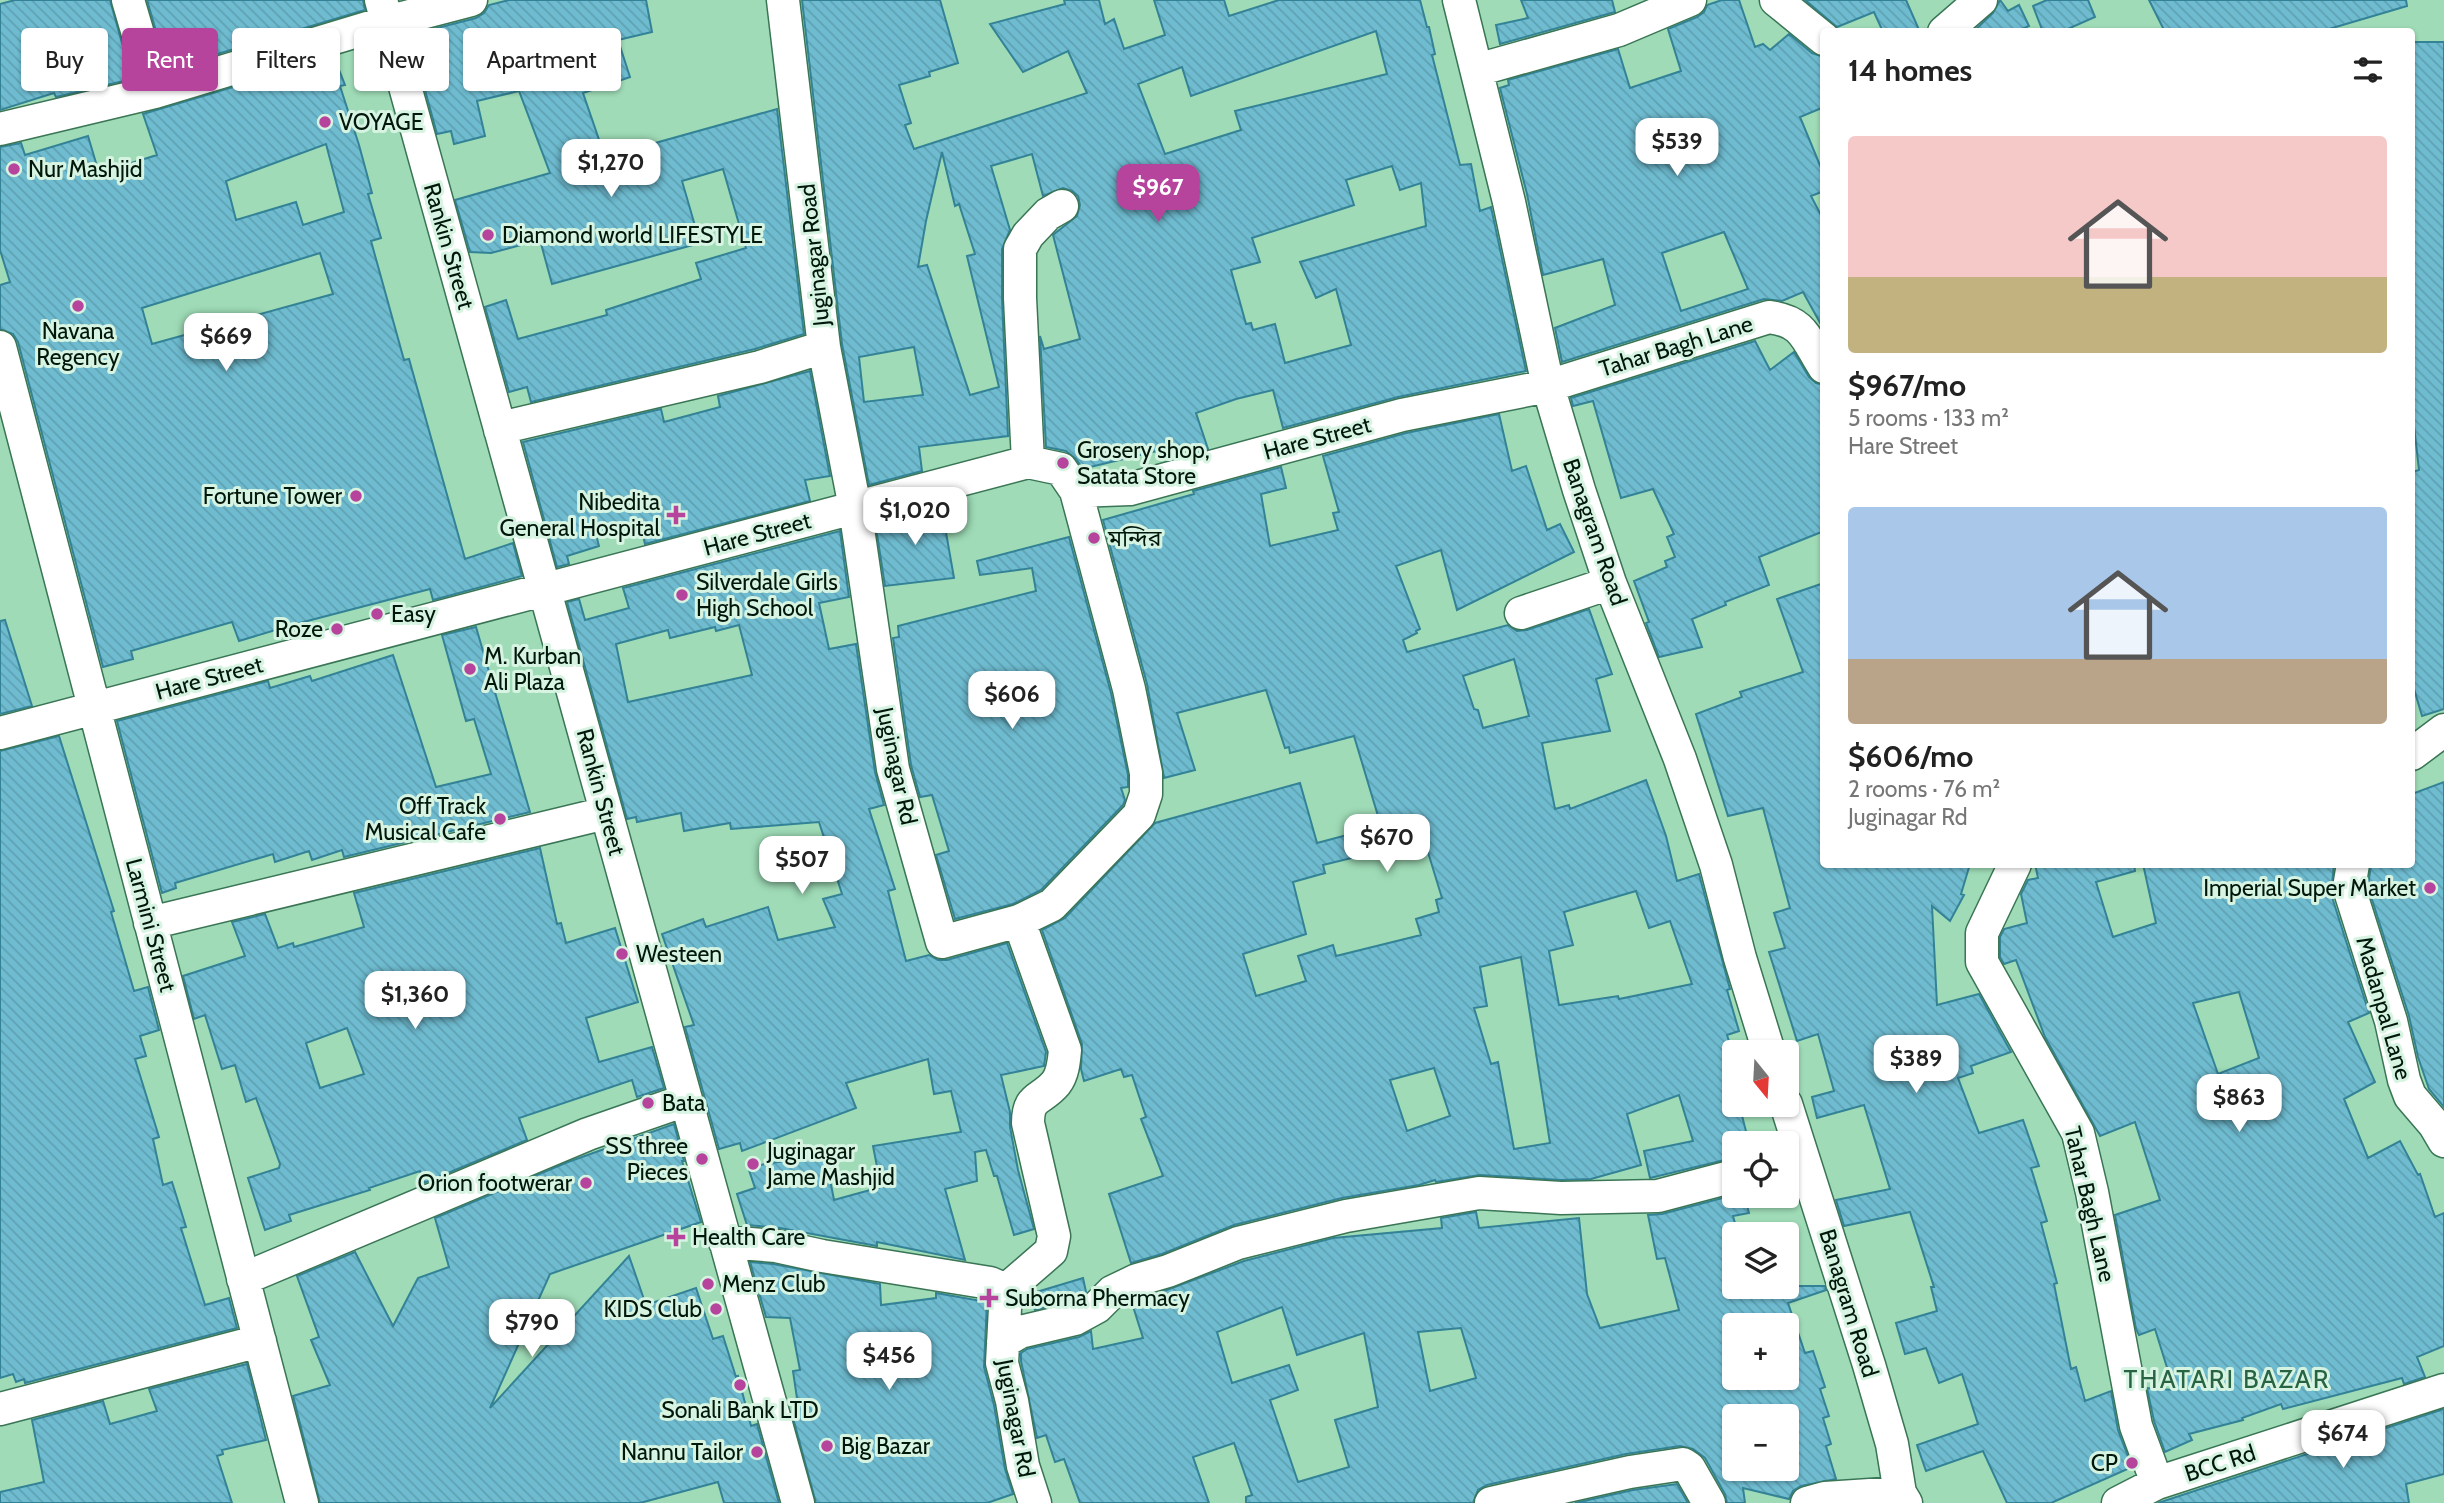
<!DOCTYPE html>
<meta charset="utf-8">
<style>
body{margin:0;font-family:Cabin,"Noto Sans Bengali",sans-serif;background:#f6f6f6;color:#222;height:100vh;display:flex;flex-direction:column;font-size:26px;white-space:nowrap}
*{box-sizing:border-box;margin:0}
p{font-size:23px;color:#767676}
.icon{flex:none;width:38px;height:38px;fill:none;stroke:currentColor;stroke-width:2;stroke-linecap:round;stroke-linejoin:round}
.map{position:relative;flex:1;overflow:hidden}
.panel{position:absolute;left:1820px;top:28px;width:595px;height:840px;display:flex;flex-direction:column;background:#fff;border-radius:7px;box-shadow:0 2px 5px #0004}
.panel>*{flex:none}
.guide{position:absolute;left:21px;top:28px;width:665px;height:63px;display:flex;gap:14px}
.needle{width:46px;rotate:162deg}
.fabs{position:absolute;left:1722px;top:1040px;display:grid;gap:14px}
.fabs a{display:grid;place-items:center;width:77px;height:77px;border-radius:7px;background:#fff;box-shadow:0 2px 5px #0004;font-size:35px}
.price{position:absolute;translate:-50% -60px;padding:0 16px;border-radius:14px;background:#fff;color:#222;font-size:23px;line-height:46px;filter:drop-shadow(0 2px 4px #0008)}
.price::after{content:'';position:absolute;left:50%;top:42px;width:21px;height:16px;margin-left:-10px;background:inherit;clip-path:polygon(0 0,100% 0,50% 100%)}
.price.current{background:#b6439c;color:#fff}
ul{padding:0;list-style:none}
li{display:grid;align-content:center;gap:14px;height:371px;padding:0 28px}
li span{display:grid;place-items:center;height:217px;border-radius:7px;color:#555}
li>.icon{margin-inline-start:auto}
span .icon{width:126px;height:126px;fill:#fffc;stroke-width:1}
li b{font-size:30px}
h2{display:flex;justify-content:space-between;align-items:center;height:84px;padding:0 28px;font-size:30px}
.tag{padding:0 24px;border-radius:7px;background:#fff;box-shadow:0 2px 5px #0004;font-size:24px;line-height:63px}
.tag.current{background:#b6439c;color:#fff}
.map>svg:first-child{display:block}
.building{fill:url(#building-back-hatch);stroke:#338296;stroke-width:2;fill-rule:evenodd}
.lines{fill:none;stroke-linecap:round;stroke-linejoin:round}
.street-casing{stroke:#3a7555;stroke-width:35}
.street{stroke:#fff;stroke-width:32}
.poi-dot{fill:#b6439c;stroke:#d6f4e1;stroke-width:2.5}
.labels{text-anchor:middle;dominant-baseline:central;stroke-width:6;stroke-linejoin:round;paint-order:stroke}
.poi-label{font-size:23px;fill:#01170b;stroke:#d6f4e1;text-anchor:start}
.street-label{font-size:23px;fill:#01170b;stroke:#d6f4e1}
.quarter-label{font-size:26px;letter-spacing:2px;fill:#286444;stroke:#d6f4e1}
</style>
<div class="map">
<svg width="2444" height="1503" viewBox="0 0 2444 1503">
<defs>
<pattern id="building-back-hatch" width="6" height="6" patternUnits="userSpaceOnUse" patternTransform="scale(1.75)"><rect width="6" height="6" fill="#6fbcd1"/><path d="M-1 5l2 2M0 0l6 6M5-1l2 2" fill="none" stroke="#5ea1b2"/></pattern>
</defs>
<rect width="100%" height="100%" fill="#9edbb6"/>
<path class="building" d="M15 0H110L132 79 56 97 54 93 0 110V4Z
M147 0H363L365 10 167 69Z
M509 0H646L652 32 618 40 630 77 583 93 605 157 777 109 804 334 755 349 531 402 527 387 509 392 485 307 506 300 518 339 607 315 606 310 701 279 696 263 746 248 723 169 682 181 700 243 552 284 540 240 491 253 470 252 455 200 550 173 519 91 477 101 485 136 454 144 451 131 437 134 410 35 476 18 484 13 489 5Z
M802 0H940L958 63 929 72 930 76 899 85 911 123 905 125 914 149 1087 93 1068 51 1023 72 990 24 1065 4 1064 0H1099L1105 24 1114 19 1124 49 1165 35 1154 0H1224L1229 16 1279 0H1420L1427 27H1429L1435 54 1432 55 1460 165 1471 164 1480 211 1491 207 1526 371 1398 397 1283 428 1273 390 1236 399 1196 413 1208 449 1184 455 1182 445 1090 467V472H1085L1076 459 1066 451 1046 447 1040 336 1044 349 1080 339 1053 235 1077 216 1080 205 1078 196 1072 191 1063 188 1043 196 1032 154 991 166 1010 230 1002 249V299L1008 436 919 447 922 471 869 485 842 344ZM1376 31 1387 74 1235 111 1241 130 1165 154 1138 84 1182 67 1191 96ZM942 152 955 206 959 204 975 254 967 256 999 387 970 395 927 265 918 267 926 221ZM1392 166 1400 190 1421 183 1426 226 1300 262 1316 298 1336 289 1351 345 1285 363 1275 324 1253 330 1251 323 1246 324 1231 270 1260 262 1252 238 1354 205 1346 180ZM914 347 923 395 864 402 859 357Z
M1521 0H1612L1615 12 1500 44 1496 25 1528 18Z
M1722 0H1739L1755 47 1763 44 1770 50 1789 34 1812 53 1824 57V107L1800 117 1824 175V191L1811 196 1824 221V330L1803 292 1782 301 1764 299 1562 362 1555 328 1615 305 1603 259 1543 275 1527 194 1500 88 1509 85 1508 80 1618 49 1630 88 1681 71 1668 29 1697 17 1704 12 1707 5ZM1724 232 1748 289 1681 311 1662 253Z
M1805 0H1906L1920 32H1883L1874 12 1837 27Z
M2000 0 2008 11 2019 5 2029 26 2022 29 2024 32H1973L1993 13Z
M2047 0H2088L2095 17 2061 32H2043L2033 6Z
M2149 0H2406L2407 6 2319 32H2165Z
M2412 42H2444V709L2422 716 2412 682V472L2419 470 2412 408Z
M334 57 345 85 340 86 359 145 372 193 368 194 381 238 371 241 404 360 409 359 465 559 513 543 522 576 433 600 430 589 292 625 239 641 232 622 131 651 133 659 103 667 18 342 13 334 0 329V285L10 282 0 250V147L21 143 25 155 88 136 99 173 157 155 143 114ZM326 144 344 212 303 225 296 202 236 220 226 181ZM320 253 333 294 152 344 142 308Z
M1755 341 1770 370 1794 352 1809 377 1816 383 1824 385V531L1759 557 1769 585 1725 602 1726 605 1692 619 1702 647 1659 657 1646 623 1649 622 1634 581 1667 567 1665 561 1675 557 1667 537 1674 534 1653 489 1621 498 1593 401 1573 406 1571 398Z
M810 371 830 476 805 480 810 501 645 544 640 523 596 535 599 546 567 556 569 564 557 567 523 442 661 409 664 422 720 407 718 396Z
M1499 414 1512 471 1526 466 1547 530 1560 524 1574 552 1457 610 1441 550 1396 566 1420 629 1416 631 1417 633 1403 640 1407 652 1508 625 1517 631 1527 630 1589 609 1612 674 1596 679 1610 731 1542 743 1555 809 1569 805 1570 809 1646 780 1666 836 1677 881 1699 874 1730 989 1727 990 1739 1031 1727 1035 1734 1057V1104H1739L1749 1143H1728L1733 1158 1650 1178 1644 1151 1693 1141 1679 1095 1627 1114 1641 1165 1591 1179 1561 1180 1480 1175 1436 1182 1435 1180 1419 1185 1342 1198 1234 1225 1162 1254 1131 1263 1109 1194 1163 1176 1141 1119 1146 1117 1132 1075 1124 1077 1121 1069 1084 1081 1081 1069 1082 1044 1042 930 1065 918 1155 823 1300 783 1317 843 1381 826 1354 736 1290 753 1289 747 1285 748 1266 690 1177 713 1195 770 1164 778 1147 684 1103 520 1194 494 1193 491 1281 467 1286 488 1261 494 1270 546 1338 530 1333 513 1339 512 1323 456 1406 433ZM1514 659 1529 716 1483 728 1478 710 1474 709 1463 676ZM1423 836 1442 898 1436 900 1439 912 1416 919 1421 935 1336 956 1333 945 1298 956 1306 981 1256 996 1243 954 1306 934 1293 882 1325 873 1323 865 1388 849ZM1636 891 1649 928 1670 921 1692 984 1619 999 1618 996 1559 1005 1549 951 1573 945 1564 912ZM1521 957 1550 1143 1514 1149 1498 1062 1491 1064 1474 1008 1487 1006 1480 967ZM1434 1068 1450 1116 1407 1131 1390 1080Z
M941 504 954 578 885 586 875 521Z
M840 531 849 597 819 603 829 649 856 644 875 772 884 805 869 809 895 889 888 891 906 961 929 955 938 960H947L1007 943 1046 1052 1044 1066 1001 1075 1010 1112V1127L1018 1170 1034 1229 1014 1235 997 1176H994L986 1150 975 1152 977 1181 945 1189 965 1260 877 1242V1246L780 1228 747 1225 737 1194 755 1188 748 1167 825 1154 834 1200 881 1187 873 1146 961 1132 951 1091 934 1094 928 1059 846 1083 856 1108 742 1151 740 1143 719 1149 685 1027 694 1025 662 934 703 919 706 927 768 907 778 940 835 927 823 899 842 894 819 822 731 829 730 823 684 831 681 813 637 822 636 817 627 819 567 602 579 599 585 620 629 608 623 588ZM739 625 752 675 628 702 616 644 668 630 670 638 715 627 716 631Z
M1069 537 1111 693 1128 775V787L1121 788 1125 800 1123 805 1041 890 1013 904 955 919 936 855 949 851 932 795 920 797 911 765 893 638 899 637 898 626 1036 591 1032 568 980 575 977 561Z
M1824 583V864H1970L1961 894 1964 895 1950 921 1932 906 1937 1005 1979 994 2011 1052 1971 1066 1973 1073 1958 1078 1979 1133 2023 1120 2039 1166 2031 1168 2047 1221 2041 1223 2057 1283 2054 1284 2071 1369 2076 1367 2085 1401 2111 1391 2118 1430 2132 1467 2051 1503H2007L1983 1451 1926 1471 1917 1445 1978 1424 1962 1374 1939 1383 1926 1348 1905 1354 1896 1323 1937 1311 1931 1287H1934L1910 1212 1844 1226 1836 1200 1890 1189 1864 1105 1817 1118 1812 1097 1834 1091 1818 1034 1797 1041 1769 952 1785 948 1774 913 1790 908 1763 808 1728 816 1696 714 1742 697 1740 692 1803 672 1777 599Z
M5 620 32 706 0 714V621Z
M476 627 530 812 344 857 342 850 312 860 309 851 275 862 273 854 175 883 176 888 162 893 117 721 268 681 270 688 310 676 312 681 393 655 436 787 491 774 474 719 466 721 442 635Z
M59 736 114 911 111 912 134 991 148 987 159 1030 140 1036 146 1056 135 1059 159 1137 153 1139 163 1185 172 1182 186 1227 181 1228 205 1305 229 1298 237 1328 25 1383 24 1379 16 1382 13 1374 0 1378V751Z
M2444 782V1107L2429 1089 2418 1057 2409 1016 2368 887 2371 864H2412V794Z
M540 848 557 924 561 923 566 943 615 928 638 1002 586 1018 599 1062 652 1047 664 1088 637 1097 632 1080 519 1118 527 1140 424 1183 420 1171 369 1188 370 1190 289 1215 291 1221 265 1230 248 1178 279 1168 280 1164 256 1098 246 1102 235 1065 222 1069 205 1015 194 1019 183 976 245 956 232 922 265 914 278 948 293 943 294 947 364 927 354 893ZM347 1028 364 1074 320 1088 306 1043Z
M2035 864H2134L2135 871 2096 882 2113 937 2156 923 2143 864H2334L2331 894 2369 1013 2348 1022 2375 1082 2344 1099 2368 1158 2400 1141 2418 1175 2420 1174 2435 1217 2444 1213V1346L2417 1357 2425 1377 2404 1384 2402 1378 2283 1409 2281 1404 2242 1418 2243 1420 2189 1434 2192 1440 2165 1452 2154 1421 2147 1388 2174 1390 2155 1329 2139 1335 2136 1329 2115 1215 2160 1200 2135 1122 2100 1136 2045 1037 2016 960 2004 964 2000 957V937L2004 929 2027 923 2021 894 2028 880 2038 878ZM2239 992 2259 1058 2218 1074 2193 1003Z
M674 1124 684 1161H682L701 1222 550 1274 490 1408 629 1256 646 1305 696 1288 713 1339 723 1336 736 1377 738 1376 751 1426 757 1424 779 1503H724L718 1482 640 1503H320L293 1396 330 1385 311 1340 319 1337 297 1276 355 1252 393 1326 418 1278 449 1267 435 1218 568 1162Z
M1734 1195H1744L1749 1213 1733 1216 1738 1234H1734V1286H1825L1826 1290 1788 1303 1805 1353 1813 1351 1825 1387 1820 1389 1829 1416 1823 1418 1831 1444 1826 1446 1836 1479 1801 1486 1793 1491 1789 1499 1743 1488 1745 1503H1727L1725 1494 1705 1458 1693 1449 1680 1446 1626 1454 1487 1485 1478 1490 1473 1503H1246V1497L1252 1495 1234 1443 1193 1457 1209 1503H1080L1064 1459 1055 1462 1046 1435 1037 1438 1021 1361V1353L1027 1349 1079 1337 1091 1331 1093 1349 1143 1338 1132 1303 1244 1261 1333 1238 1442 1228 1441 1218 1476 1212 1479 1228 1579 1218 1587 1294 1600 1328 1679 1310 1665 1258 1657 1259 1648 1215 1662 1214ZM1282 1307 1297 1355 1364 1333 1378 1407 1335 1420 1349 1467 1298 1482 1270 1400 1298 1390 1289 1365 1232 1383 1217 1332ZM1734 1325H1787V1377H1734ZM1461 1328 1476 1378 1430 1391 1418 1332ZM1734 1416H1787V1468H1734Z
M750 1262 773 1264 880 1284 881 1305 936 1298V1293L987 1302 984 1367 994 1405 1005 1469 1013 1494 987 1503H816L792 1414 799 1412 793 1371 800 1370 790 1318 766 1317Z
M1083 1278 1086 1292 1068 1302 1035 1310 1030 1294Z
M247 1364 266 1440 222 1450 223 1454 217 1456 232 1503H0V1492L44 1482 32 1420 103 1401 110 1424 157 1411 149 1389Z
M2444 1409V1474L2406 1484 2409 1503H2158Z
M1677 1484 1688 1503H1575L1633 1490Z"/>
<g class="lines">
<g class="street-casing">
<path id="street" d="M128 0 155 92
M381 0 798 1503
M783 0 824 347 855 508 893 769 942 942 1019 921 1052 905 1139 815 1146 794V773L1129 689 1076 491
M1459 0 1509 202 1548 386 1579 490 1610 583 1680 759 1716 865 1740 958 1769 1052
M1776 0 1824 39
M1944 32 1981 0
M1477 70 1619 30 1690 0
M0 129 155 92 387 22 471 0
M0 347 302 1503
M500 430V428L760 367 824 347
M1028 462 1020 298V249L1028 235 1048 214 1062 206
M1521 613 1610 583
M0 733 1028 462 1061 469 1076 491 1130 489 1402 415 1548 386 1769 317C1804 321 1806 339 1824 367
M2412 754 2444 730
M2015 864 1982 933V962L2078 1133 2092 1192 2136 1426 2157 1483
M2353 864 2349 888 2391 1021 2404 1080 2410 1096 2434 1124 2444 1141
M150 923 606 813
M1786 1104 1869 1365 1892 1444 1900 1493 1906 1503
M725 1242 776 1246 822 1256 990 1283 1006 1290
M243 1279 588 1134 686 1100
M1006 1290 1051 1251 1054 1236 1028 1123C1028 1095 1041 1101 1056 1083 1063 1074 1064 1061 1065 1050L1019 921
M1006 1290 1002 1363 1012 1401 1023 1466 1035 1503
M1003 1342 1020 1332 1075 1319 1097 1307 1112 1292 1137 1280 1168 1271 1238 1243 1346 1216 1479 1193 1561 1198 1658 1196 1734 1176
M0 1409 260 1341
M1491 1503 1630 1472 1683 1464 1689 1468 1709 1503
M1807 1503 1825 1498 1900 1493
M2118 1503 2157 1483 2444 1390"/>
</g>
<use href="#street" class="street"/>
</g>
<g class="poi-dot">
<circle cx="325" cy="122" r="7"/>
<circle cx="14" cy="169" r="7"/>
<circle cx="488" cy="235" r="7"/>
<circle cx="78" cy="306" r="7"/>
<circle cx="1063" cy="463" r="7"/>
<circle cx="356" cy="496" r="7"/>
<path d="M672.5 504.5h7v7h7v7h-7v7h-7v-7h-7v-7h7z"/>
<circle cx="1094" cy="538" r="7"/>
<circle cx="682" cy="595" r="7"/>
<circle cx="377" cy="614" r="7"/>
<circle cx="337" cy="629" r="7"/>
<circle cx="470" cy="669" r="7"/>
<circle cx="500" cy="819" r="7"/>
<circle cx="2430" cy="888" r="7"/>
<circle cx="622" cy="954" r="7"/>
<circle cx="648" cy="1103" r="7"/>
<circle cx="702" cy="1159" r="7"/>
<circle cx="753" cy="1164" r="7"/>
<circle cx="586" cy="1183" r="7"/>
<path d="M672.5 1226.5h7v7h7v7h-7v7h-7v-7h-7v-7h7z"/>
<circle cx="708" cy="1284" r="7"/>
<path d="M985.5 1287.5h7v7h7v7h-7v7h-7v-7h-7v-7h7z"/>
<circle cx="716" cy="1309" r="7"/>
<circle cx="740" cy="1385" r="7"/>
<circle cx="827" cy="1446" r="7"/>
<circle cx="757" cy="1452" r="7"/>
<circle cx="2132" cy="1463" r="7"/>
</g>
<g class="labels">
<g class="poi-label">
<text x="339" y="122">VOYAGE</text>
<text x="28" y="169">Nur Mashjid</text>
<text x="502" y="235">Diamond world LIFESTYLE</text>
<text x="78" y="331" text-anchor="middle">Navana<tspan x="78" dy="26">Regency</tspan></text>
<text x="1077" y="450">Grosery shop,<tspan x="1077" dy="26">Satata Store</tspan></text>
<text x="342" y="496" text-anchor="end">Fortune Tower</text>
<text x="660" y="502" text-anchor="end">Nibedita<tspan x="660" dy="26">General Hospital</tspan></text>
<text x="1108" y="538">মন্দির</text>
<text x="696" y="582">Silverdale Girls<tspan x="696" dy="26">High School</tspan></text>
<text x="391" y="614">Easy</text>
<text x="323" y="629" text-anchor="end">Roze</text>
<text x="484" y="656">M. Kurban<tspan x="484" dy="26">Ali Plaza</tspan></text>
<text x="486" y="806" text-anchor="end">Off Track<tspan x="486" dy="26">Musical Cafe</tspan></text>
<text x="2416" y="888" text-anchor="end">Imperial Super Market</text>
<text x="636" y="954">Westeen</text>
<text x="662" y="1103">Bata</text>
<text x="688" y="1146" text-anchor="end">SS three<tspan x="688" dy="26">Pieces</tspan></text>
<text x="767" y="1151">Juginagar<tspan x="767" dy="26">Jame Mashjid</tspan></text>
<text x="572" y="1183" text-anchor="end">Orion footwerar</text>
<text x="692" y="1237">Health Care</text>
<text x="722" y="1284">Menz Club</text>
<text x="1005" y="1298">Suborna Phermacy</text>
<text x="702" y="1309" text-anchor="end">KIDS Club</text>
<text x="740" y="1410" text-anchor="middle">Sonali Bank LTD</text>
<text x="841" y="1446">Big Bazar</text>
<text x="743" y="1452" text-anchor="end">Nannu Tailor</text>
<text x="2118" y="1463" text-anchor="end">CP</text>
</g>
<g class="street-label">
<text transform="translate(449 246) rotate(74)">Rankin Street</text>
<text transform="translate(814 255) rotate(-96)">Juginagar Road</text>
<text transform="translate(1676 346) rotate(-17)">Tahar Bagh Lane</text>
<text transform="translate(1317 438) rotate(-15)">Hare Street</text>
<text transform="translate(1595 532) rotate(71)">Banagram Road</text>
<text transform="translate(757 534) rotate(-15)">Hare Street</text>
<text transform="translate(209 678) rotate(-15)">Hare Street</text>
<text transform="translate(897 766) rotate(78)">Juginagar Rd</text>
<text transform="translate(601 792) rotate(75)">Rankin Street</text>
<text transform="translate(151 925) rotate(75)">Larmini Street</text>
<text transform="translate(2384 1008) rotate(74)">Madanpal Lane</text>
<text transform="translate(2090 1204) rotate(77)">Tahar Bagh Lane</text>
<text transform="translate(1849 1303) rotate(73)">Banagram Road</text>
<text transform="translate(1016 1418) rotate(79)">Juginagar Rd</text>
<text transform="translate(2220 1463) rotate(-18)">BCC Rd</text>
</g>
<g class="quarter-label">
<text x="2227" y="1379">THATARI BAZAR</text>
</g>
</g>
</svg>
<div class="fabs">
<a><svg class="needle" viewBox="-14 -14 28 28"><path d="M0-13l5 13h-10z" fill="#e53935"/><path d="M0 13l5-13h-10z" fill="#767676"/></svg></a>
<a><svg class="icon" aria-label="locate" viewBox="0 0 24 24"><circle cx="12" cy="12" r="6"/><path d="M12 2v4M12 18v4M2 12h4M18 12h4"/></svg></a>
<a><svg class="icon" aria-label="layers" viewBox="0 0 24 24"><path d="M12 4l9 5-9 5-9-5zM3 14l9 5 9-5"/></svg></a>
<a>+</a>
<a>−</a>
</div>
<b class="price" style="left:1677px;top:178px">$539</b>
<b class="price" style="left:611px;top:199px">$1,270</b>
<b class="price current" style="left:1158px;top:224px">$967</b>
<b class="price" style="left:226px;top:373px">$669</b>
<b class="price" style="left:915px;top:547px">$1,020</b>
<b class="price" style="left:1012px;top:731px">$606</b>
<b class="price" style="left:1387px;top:874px">$670</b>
<b class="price" style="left:802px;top:896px">$507</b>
<b class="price" style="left:415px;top:1031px">$1,360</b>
<b class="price" style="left:1916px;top:1095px">$389</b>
<b class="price" style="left:2239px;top:1134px">$863</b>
<b class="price" style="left:532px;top:1359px">$790</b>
<b class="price" style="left:889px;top:1392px">$456</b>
<b class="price" style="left:2343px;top:1470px">$674</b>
<div class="guide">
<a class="tag">Buy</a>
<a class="tag current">Rent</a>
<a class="tag">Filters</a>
<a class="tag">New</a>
<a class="tag">Apartment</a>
</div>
<section class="panel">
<h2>14 homes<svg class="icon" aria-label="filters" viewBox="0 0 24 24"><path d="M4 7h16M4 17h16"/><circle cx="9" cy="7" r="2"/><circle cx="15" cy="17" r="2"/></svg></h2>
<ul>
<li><span style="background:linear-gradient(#f6c9c9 65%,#c2b280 0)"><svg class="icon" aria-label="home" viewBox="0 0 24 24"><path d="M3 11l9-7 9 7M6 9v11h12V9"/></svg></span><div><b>$967/mo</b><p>5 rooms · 133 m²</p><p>Hare Street</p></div></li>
<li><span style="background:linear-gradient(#a9c7e8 70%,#b9a48a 0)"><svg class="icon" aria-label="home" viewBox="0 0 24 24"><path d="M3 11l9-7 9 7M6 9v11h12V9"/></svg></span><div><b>$606/mo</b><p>2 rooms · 76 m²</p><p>Juginagar Rd</p></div></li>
</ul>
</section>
</div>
